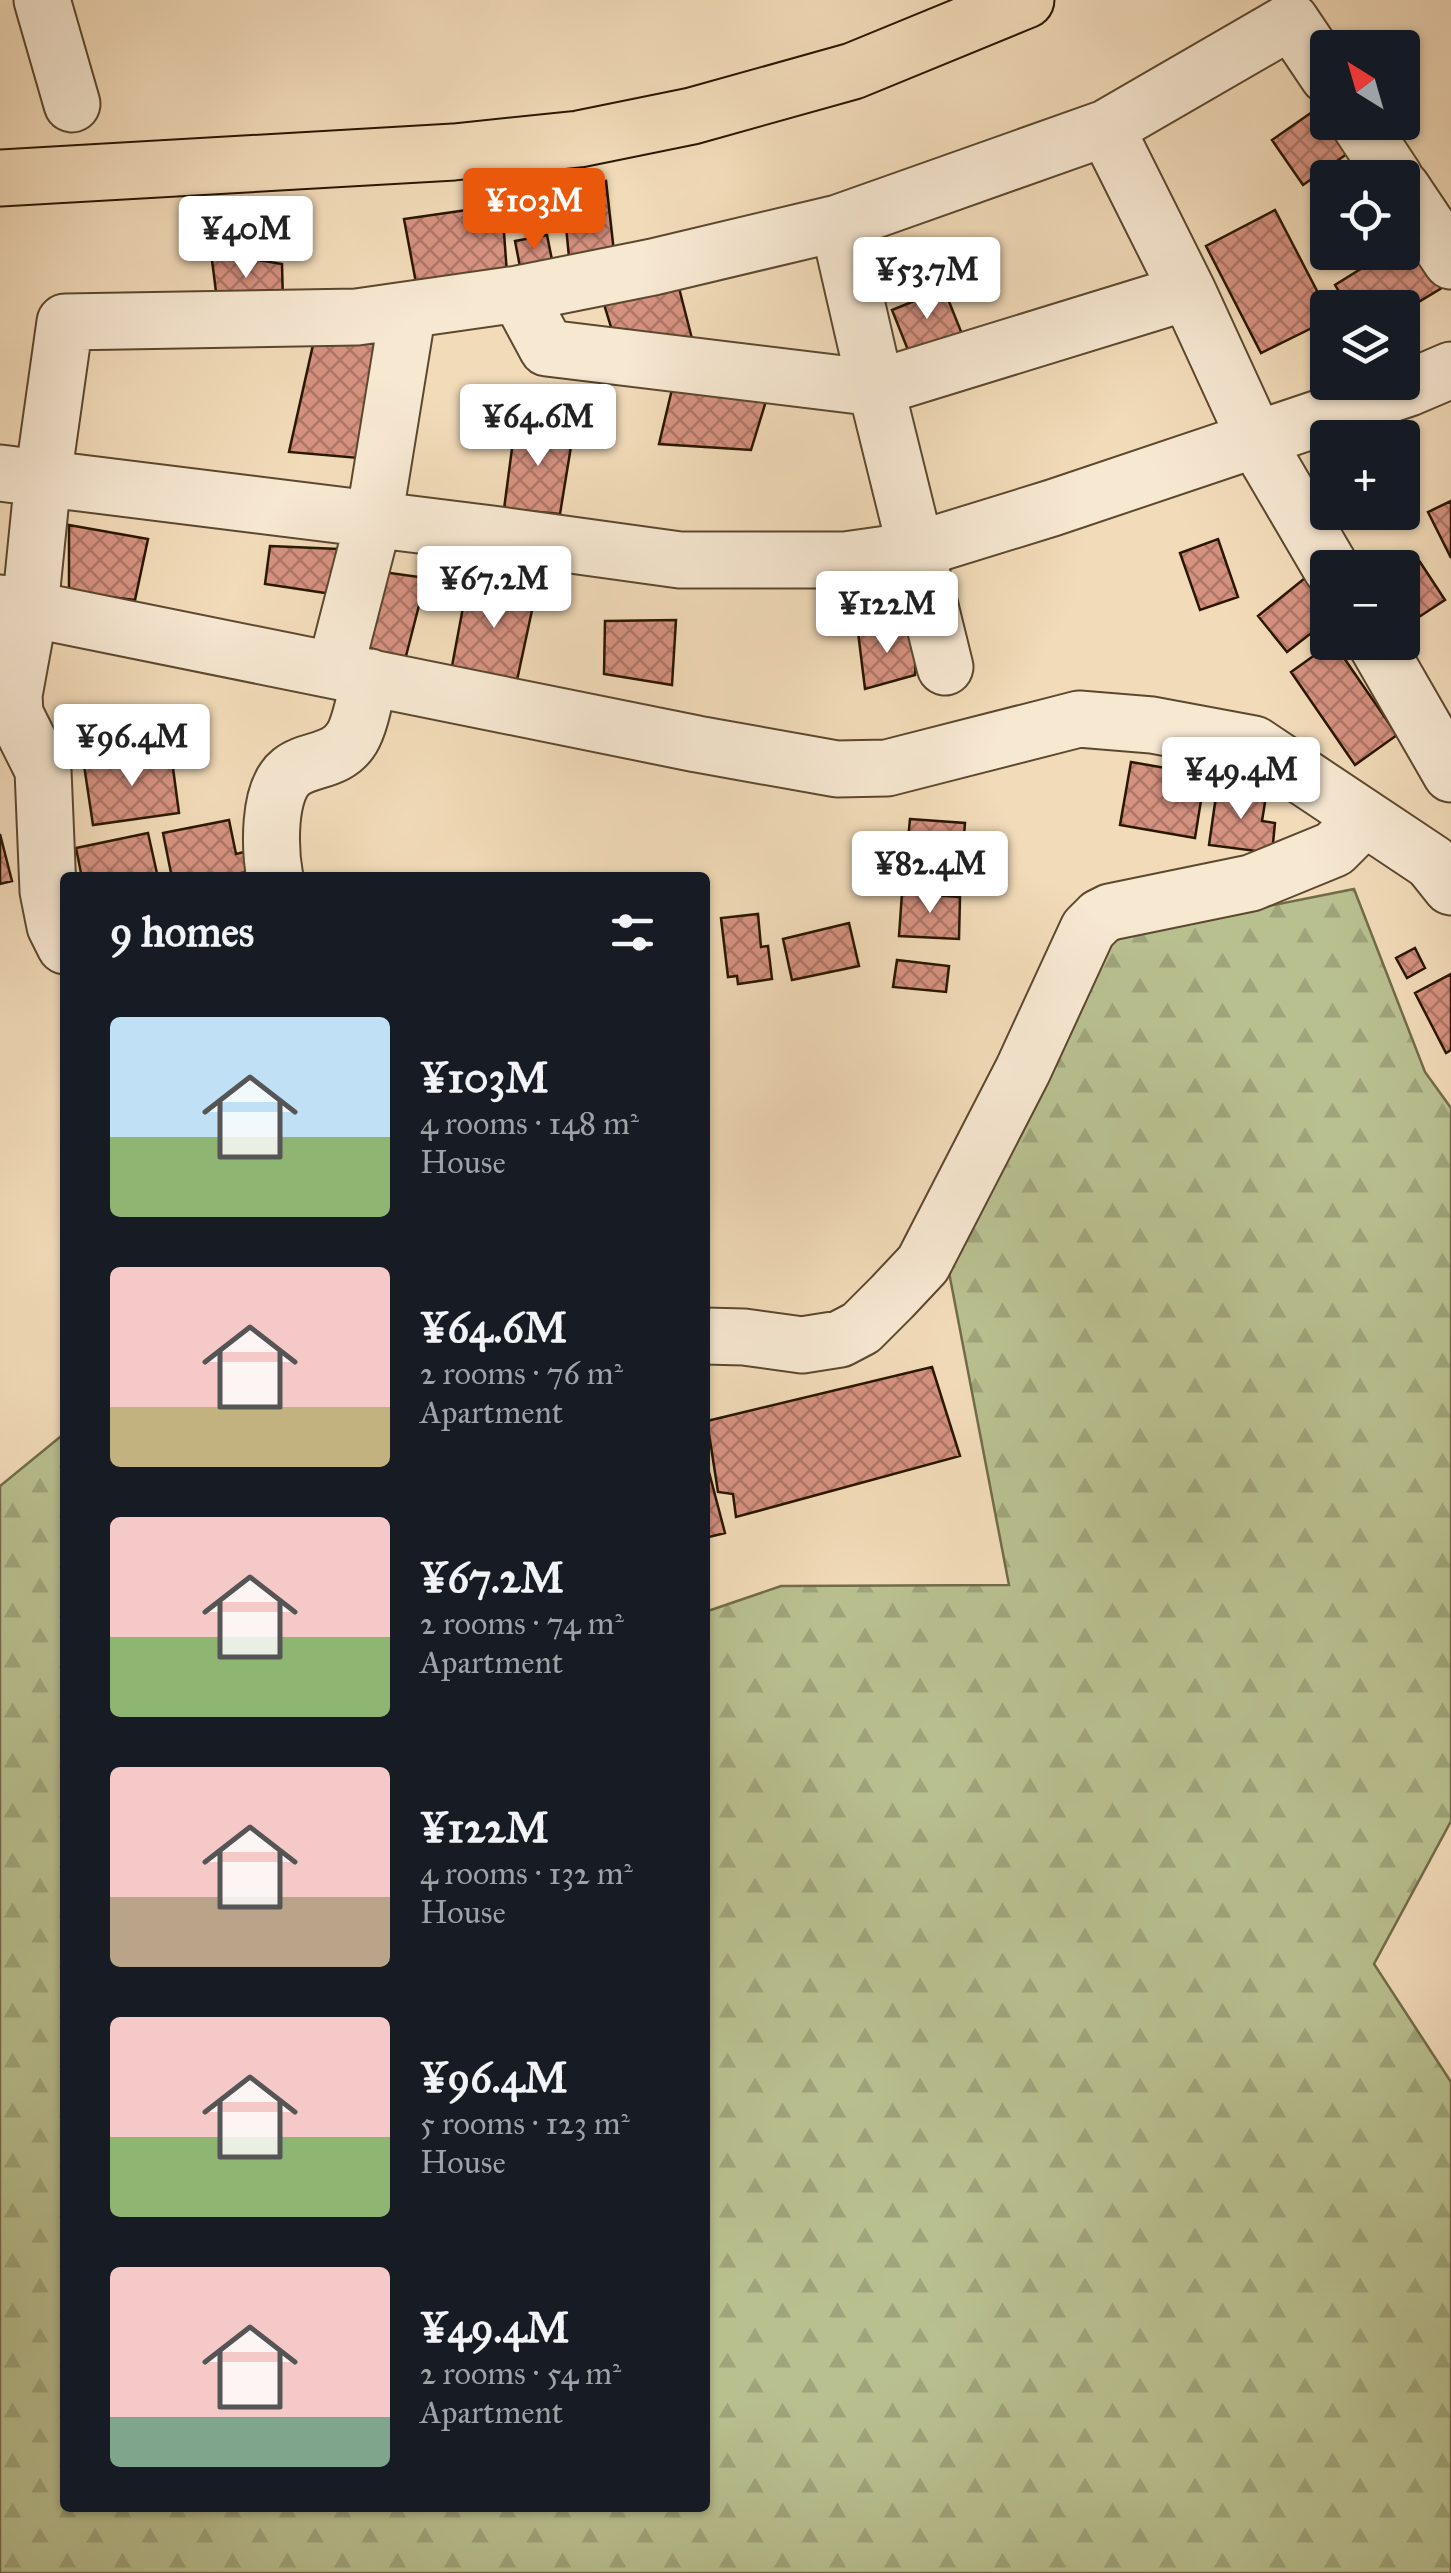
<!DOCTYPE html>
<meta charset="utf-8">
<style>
body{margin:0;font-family:"IM FELL Great Primer",serif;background:#242831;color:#f1f3f6;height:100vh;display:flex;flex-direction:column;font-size:38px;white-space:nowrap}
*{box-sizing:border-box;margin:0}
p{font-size:32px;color:#9ea1a6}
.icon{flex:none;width:55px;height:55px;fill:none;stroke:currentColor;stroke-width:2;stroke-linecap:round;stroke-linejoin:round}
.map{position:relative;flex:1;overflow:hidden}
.details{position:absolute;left:60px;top:872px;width:650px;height:1640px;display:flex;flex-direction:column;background:#171b24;border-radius:10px;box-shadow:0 2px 8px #0004}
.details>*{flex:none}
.needle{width:65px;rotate:323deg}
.fabs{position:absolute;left:1310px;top:30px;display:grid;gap:20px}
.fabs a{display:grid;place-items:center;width:110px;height:110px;border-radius:10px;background:#171b24;box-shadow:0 2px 8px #0004;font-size:50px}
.price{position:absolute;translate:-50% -85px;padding:0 22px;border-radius:10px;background:#fff;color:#222;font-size:32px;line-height:65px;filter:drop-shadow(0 2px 5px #0008)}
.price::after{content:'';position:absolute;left:50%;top:60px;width:30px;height:22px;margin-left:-15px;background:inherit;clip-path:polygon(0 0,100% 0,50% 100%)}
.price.on{background:#ea580c;color:#fff}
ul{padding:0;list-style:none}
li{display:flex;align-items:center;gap:30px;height:250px;padding:0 50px}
li span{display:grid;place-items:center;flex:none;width:280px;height:200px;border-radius:10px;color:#555}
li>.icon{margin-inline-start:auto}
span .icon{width:120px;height:120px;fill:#fffc;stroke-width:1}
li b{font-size:42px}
h2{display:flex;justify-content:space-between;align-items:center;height:120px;padding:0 50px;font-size:42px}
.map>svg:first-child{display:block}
.forest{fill:url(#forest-firs);stroke:#716c48;stroke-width:2.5}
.building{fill:url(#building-cross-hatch);stroke:#291700;stroke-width:2.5}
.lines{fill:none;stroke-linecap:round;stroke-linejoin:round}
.minor-casing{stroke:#5b482e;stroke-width:59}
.highway-casing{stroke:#291700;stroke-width:59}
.minor{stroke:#f7e8d2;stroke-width:55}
.highway{stroke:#f2dbb9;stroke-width:55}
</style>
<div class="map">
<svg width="1451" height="2573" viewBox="0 0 1451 2573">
<defs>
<pattern id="forest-firs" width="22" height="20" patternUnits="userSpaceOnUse" patternTransform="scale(2.5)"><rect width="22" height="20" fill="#b9c090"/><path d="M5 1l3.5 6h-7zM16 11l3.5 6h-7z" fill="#9fa47a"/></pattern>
<pattern id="building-cross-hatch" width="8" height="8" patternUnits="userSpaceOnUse" patternTransform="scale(2.5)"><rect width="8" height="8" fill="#d69281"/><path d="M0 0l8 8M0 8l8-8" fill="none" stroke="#ae7667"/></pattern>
</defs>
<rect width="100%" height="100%" fill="#f2dbb9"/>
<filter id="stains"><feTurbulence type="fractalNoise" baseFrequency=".002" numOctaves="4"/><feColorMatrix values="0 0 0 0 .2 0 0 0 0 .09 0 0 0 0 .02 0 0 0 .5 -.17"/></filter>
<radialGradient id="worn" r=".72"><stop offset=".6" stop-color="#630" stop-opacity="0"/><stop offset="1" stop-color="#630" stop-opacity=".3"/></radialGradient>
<path class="forest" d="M1354 889 1425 1072 1451 1108V1821L1374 1964 1451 2082V2573H0V1486L65 1433V2508H705V1612L781 1586 1009 1585 947 1262 1109 938Z"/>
<path class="building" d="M1328 101V122H1345L1361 144 1303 185 1272 140Z
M606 181 614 252 569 257 562 186Z
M502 205 507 274 416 283 404 219Z
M1275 210 1328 312V320L1261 353 1206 246Z
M547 235 553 265 521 272 515 241Z
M1414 236 1445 286 1402 312V308H1349L1335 285 1388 252H1402V244Z
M211 252 282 264 283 303 218 308Z
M679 288 699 366 620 356 603 301Z
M944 289 962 334 910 355 892 310Z
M315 336 388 346 370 459 289 452Z
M673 385 766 401 751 450 659 444Z
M515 426 574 428 560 514 504 509Z
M1451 501V558L1428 512Z
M69 525 148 539 135 600 69 592Z
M1218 539 1238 597 1200 610 1180 553Z
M270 546 338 549 332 594 265 584Z
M1420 562 1445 600 1402 628V573Z
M383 572 426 578 405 660 364 646Z
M1305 578 1328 607V620L1287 652 1258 616Z
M467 586 537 587 516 685 452 666Z
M676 620 672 685 604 674 605 621Z
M917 631 915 675 865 689 858 632Z
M1333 642 1397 735 1355 765 1291 672Z
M171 753 179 813 93 825 84 765Z
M1131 762 1183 771 1180 790 1202 794 1195 838 1120 825Z
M1217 789 1266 796 1262 821 1275 823 1272 853 1209 845Z
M910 819 965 823 960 885 904 881Z
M229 820 236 854 252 850 256 870 217 878H172L163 833Z
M148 833 158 878H82L76 848Z
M0 834 12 881 0 884Z
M902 893 960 897 959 939 899 936Z
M758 914 761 947 768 946 772 979 738 984 737 976 728 977 721 918Z
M849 923 859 966 792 980 783 939Z
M1415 948 1425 968 1407 978 1396 958Z
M897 960 949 966 946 992 893 987Z
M1451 974V1050L1446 1053 1415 993Z
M932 1367 960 1456 736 1517 733 1494 718 1492 707 1421Z
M705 1457 725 1533 705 1538Z"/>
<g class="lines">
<g class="minor-casing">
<path id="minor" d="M42 0 72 104
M1358 122 1395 178
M1106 128 1188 292 1256 440 1331 568
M1402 188 1451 261
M838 223 876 388 945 667
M518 294 547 348 876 388 1188 292
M0 473 492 534 680 560H845L916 550 1052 508 1409 388 1451 370
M0 603 697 744 837 769 887 768 1079 719 1152 725 1254 744 1431 862 1451 887
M1375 642 1451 774
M335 670 374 519 408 310
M275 878C270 851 267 791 291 772 308 758 337 763 352 738 361 723 365 695 370 677
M65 946 55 926 48 891 43 770 15 714 14 695 30 608 43 478 65 322 357 317 518 294 653 267 838 223 1106 128 1291 21 1328 76
M705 1336 744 1337 802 1345 840 1339 861 1328 892 1297 923 1264 1023 1070 1088 929 1100 917 1110 912 1251 883 1334 849 1365 818"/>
</g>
<g class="highway-casing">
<path id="highway" d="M0 178 454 152 579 139 692 116 853 71 1026 0"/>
</g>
<use href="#minor" class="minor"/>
<use href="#highway" class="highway"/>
</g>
<rect width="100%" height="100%" filter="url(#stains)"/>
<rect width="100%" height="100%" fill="url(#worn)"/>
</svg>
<div class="fabs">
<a><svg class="needle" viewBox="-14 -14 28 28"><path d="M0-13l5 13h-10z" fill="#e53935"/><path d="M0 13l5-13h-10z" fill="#9ea1a6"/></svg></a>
<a><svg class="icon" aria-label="locate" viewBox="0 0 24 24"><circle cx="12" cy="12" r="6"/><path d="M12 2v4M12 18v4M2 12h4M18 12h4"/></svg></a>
<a><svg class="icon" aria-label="layers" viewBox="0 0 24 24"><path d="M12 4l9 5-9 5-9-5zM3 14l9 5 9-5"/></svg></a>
<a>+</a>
<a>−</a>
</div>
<b class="price on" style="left:534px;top:253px">¥103M</b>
<b class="price" style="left:246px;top:281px">¥40M</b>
<b class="price" style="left:927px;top:322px">¥53.7M</b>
<b class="price" style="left:538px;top:469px">¥64.6M</b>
<b class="price" style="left:494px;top:631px">¥67.2M</b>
<b class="price" style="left:887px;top:656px">¥122M</b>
<b class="price" style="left:132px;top:789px">¥96.4M</b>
<b class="price" style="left:1241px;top:822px">¥49.4M</b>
<b class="price" style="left:930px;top:916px">¥82.4M</b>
<section class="details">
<h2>9 homes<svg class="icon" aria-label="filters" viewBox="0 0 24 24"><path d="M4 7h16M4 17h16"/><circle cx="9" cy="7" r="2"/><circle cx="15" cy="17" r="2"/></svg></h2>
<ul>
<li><span style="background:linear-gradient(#bfe0f5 60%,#8fb573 0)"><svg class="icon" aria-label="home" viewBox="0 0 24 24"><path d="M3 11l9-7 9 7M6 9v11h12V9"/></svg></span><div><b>¥103M</b><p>4 rooms · 148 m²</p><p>House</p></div></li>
<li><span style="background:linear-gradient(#f6c9c9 70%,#c2b280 0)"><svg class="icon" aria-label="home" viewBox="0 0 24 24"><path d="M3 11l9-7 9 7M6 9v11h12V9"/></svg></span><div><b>¥64.6M</b><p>2 rooms · 76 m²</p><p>Apartment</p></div></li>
<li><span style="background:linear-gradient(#f6c9c9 60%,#8fb573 0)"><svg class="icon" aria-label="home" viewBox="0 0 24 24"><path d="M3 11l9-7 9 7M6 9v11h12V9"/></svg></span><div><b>¥67.2M</b><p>2 rooms · 74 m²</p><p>Apartment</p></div></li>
<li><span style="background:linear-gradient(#f6c9c9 65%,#b9a48a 0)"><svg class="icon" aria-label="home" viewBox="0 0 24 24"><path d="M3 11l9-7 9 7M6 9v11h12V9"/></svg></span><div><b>¥122M</b><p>4 rooms · 132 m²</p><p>House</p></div></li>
<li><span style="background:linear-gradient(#f6c9c9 60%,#8fb573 0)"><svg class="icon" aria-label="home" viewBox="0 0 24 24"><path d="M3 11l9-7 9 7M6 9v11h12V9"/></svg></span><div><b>¥96.4M</b><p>5 rooms · 123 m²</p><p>House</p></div></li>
<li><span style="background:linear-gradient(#f6c9c9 75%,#7fa58c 0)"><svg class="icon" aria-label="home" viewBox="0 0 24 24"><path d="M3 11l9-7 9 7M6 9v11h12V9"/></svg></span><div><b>¥49.4M</b><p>2 rooms · 54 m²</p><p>Apartment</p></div></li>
</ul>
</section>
</div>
